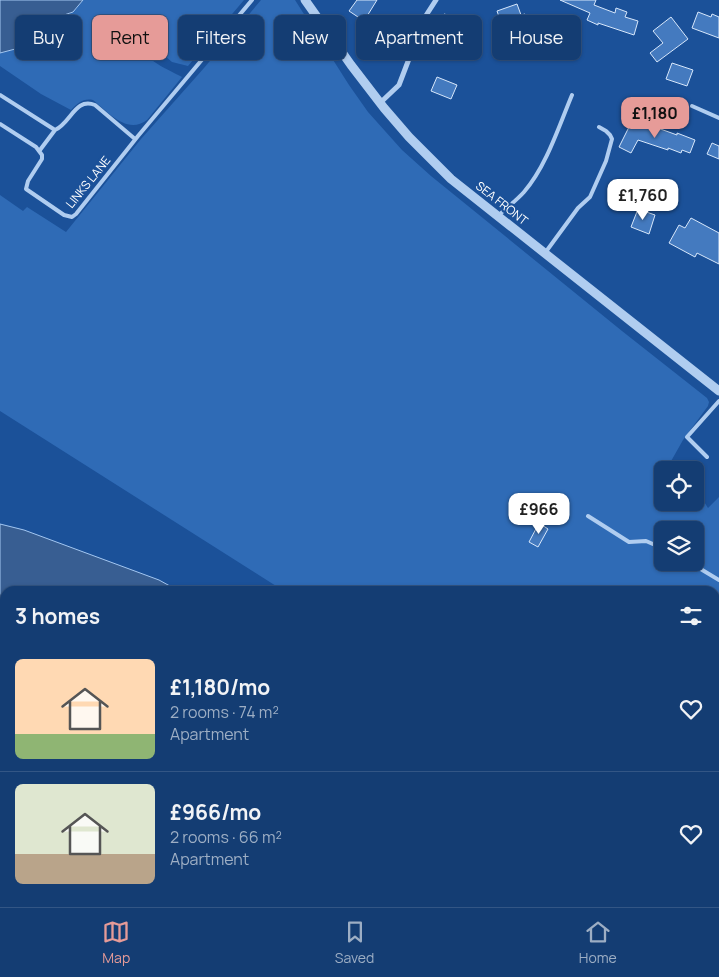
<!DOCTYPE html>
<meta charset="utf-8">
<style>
body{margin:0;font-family:Manrope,sans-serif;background:#1d4478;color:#f1f3f6;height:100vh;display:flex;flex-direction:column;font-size:19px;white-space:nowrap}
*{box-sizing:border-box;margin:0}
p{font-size:16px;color:#9daec4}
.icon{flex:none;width:28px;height:28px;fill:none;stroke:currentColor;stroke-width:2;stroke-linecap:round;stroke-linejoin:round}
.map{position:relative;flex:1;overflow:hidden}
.drawer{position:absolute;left:0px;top:586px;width:720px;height:321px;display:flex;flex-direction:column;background:#143d73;border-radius:15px 15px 0 0;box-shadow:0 1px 4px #0004,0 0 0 1px #335685}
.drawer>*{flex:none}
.top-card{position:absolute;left:15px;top:15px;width:690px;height:45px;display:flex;gap:10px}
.fabs{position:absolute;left:654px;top:461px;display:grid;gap:10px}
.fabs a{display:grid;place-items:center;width:50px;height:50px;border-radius:8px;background:#143d73;box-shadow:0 1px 4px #0004,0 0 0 1px #335685;font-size:25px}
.price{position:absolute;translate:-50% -42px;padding:0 11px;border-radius:10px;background:#fff;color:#222;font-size:16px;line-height:32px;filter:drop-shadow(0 1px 2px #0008)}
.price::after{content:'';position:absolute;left:50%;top:30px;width:15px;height:11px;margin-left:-8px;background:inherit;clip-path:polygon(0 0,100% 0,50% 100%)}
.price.active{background:#e69b98;color:#111}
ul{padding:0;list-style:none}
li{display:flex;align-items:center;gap:15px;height:125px;padding:0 15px}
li+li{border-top:1px solid #335685}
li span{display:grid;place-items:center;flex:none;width:140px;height:100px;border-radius:8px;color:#555}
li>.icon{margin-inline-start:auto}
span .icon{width:60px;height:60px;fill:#fffc;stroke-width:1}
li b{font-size:21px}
h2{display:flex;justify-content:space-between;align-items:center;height:60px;padding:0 15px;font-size:21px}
.pill{padding:0 18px;border-radius:8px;background:#143d73;box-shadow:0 1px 4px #0004,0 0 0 1px #335685;font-size:18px;line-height:45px}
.pill.active{background:#e69b98;color:#111}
.menu{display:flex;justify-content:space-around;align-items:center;height:70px;border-top:1px solid #335685;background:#143d73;font-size:14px;color:#9daec4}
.menu a{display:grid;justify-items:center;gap:2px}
.menu .active{color:#e69b98}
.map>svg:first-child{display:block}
.green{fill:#2f6bb6;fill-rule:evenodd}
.water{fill:#385e92;stroke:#a3c7f2}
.building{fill:#447abf;stroke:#d7e7fb}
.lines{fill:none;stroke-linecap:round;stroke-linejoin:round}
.service{stroke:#b0cdf0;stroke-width:4}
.minor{stroke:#b0cdf0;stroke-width:5}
.tertiary{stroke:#b0cdf0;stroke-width:9}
.labels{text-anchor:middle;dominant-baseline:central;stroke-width:4.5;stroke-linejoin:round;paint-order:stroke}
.street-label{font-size:12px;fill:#fff;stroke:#1b5199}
</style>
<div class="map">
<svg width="719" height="907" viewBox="0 0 719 907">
<rect width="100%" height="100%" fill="#1b5199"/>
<path class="green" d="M83 0H244L188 66 172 62 165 56 164 46 162 38 156 35 147 33C144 36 140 39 140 43 138 57 171 71 182 77L147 120C127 135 108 112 93 100 83 98 78 103 71 110L41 94 0 66V53L12 50 30 43 52 27 56 19 58 17 69 14 76 9Z
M261 0H295L349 85 368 112 402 150 431 176 622 331 707 398 709 402 708 406 683 440 670 463 676 470H662V502H695V491L701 497 708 508 719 497V672L715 674V591H284L0 411V195L23 211 27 207 66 232 141 139 204 68ZM662 530H695V562H662Z
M719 690V790L715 788V693Z"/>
<path class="water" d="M0 0H83L73 12 58 17 56 19 50 32 19 48 0 53Z
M0 524 24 530 159 580 179 591H5V902H546L556 907H0Z"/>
<path class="building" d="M357 0H377L364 21 349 11Z
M560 0H596L594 5 615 13 616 8 627 12 625 17 638 21 634 35 598 23V25L587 20 590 13Z
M517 4 521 15 525 14 529 25 505 34 497 11Z
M698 12 711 17 712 14 719 17V38L692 28Z
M444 14 455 17 454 23 479 31 474 48 442 38 446 26 441 24Z
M671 17 688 39 657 62 650 53 663 43 653 31Z
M672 63 693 70 687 86 666 79Z
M437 77 457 85 451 99 431 91Z
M632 121 654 131 655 127 677 135V133L695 140 690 153 682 150 681 153 668 148V150L638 140 631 153 619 147Z
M712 143 719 146V159L707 154Z
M638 209 655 215 649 234 631 227Z
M691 218 719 233V264L697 253 695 257 669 243 679 225 685 228Z
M539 523 548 529 538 547 529 542Z"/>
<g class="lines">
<path class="service" d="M0 95 55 130C71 123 75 97 95 105L135 139
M692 106 719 118
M0 124 36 147 42 155V159L28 181 26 189 64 215 72 217 76 214 138 136 252 0
M40 150 55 130
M498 216C506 208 516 201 524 192 546 167 559 126 572 95
M545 253 578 208 590 197 606 161 612 139 610 135 606 131 599 127
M707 457 687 437 719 401
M588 516 629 542 646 541 662 548
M689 562 719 580"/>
<path class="minor" d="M380 103 399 85 425 17 436 0
M715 680 719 678
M715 788 719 790"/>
<path class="tertiary" d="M305 0 351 65 384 108 409 137 451 179 719 391"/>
</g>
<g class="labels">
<g class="street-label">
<text transform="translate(88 182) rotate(-51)">LINKS LANE</text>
<text transform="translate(502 203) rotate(38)">SEA FRONT</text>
</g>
</g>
</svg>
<div class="fabs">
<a><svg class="icon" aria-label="locate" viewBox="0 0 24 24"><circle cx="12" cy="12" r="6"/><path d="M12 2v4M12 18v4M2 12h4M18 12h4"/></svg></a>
<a><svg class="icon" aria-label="layers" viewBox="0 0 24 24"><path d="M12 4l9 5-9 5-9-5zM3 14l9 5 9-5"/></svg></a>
</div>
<b class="price active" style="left:655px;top:139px">£1,180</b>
<b class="price" style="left:643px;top:221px">£1,760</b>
<b class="price" style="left:539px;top:535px">£966</b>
<div class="top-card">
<a class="pill">Buy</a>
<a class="pill active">Rent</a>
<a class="pill">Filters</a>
<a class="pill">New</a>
<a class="pill">Apartment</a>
<a class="pill">House</a>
</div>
<section class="drawer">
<h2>3 homes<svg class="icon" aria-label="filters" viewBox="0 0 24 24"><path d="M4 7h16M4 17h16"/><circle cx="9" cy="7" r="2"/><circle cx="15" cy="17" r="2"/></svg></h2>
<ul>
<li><span style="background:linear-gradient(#ffd9b3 75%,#8fb573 0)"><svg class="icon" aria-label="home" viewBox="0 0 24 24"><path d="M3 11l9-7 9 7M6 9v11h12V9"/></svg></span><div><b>£1,180/mo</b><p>2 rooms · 74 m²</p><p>Apartment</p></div><svg class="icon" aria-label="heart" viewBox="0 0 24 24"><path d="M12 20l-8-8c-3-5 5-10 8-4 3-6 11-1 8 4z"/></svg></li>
<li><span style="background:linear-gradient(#dfe7d0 70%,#b9a48a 0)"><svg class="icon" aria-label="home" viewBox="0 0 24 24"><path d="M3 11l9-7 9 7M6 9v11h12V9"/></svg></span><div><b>£966/mo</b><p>2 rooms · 66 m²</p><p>Apartment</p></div><svg class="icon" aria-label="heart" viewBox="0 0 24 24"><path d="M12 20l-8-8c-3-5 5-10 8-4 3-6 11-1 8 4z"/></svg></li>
</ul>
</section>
</div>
<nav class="menu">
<a class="active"><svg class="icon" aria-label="map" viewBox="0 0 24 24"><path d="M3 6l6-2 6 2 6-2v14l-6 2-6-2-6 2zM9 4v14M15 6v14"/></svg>Map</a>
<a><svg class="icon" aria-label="saved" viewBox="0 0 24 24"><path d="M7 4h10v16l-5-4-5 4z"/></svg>Saved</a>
<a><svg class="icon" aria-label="home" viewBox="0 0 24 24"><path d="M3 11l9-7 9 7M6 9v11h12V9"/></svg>Home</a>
</nav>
